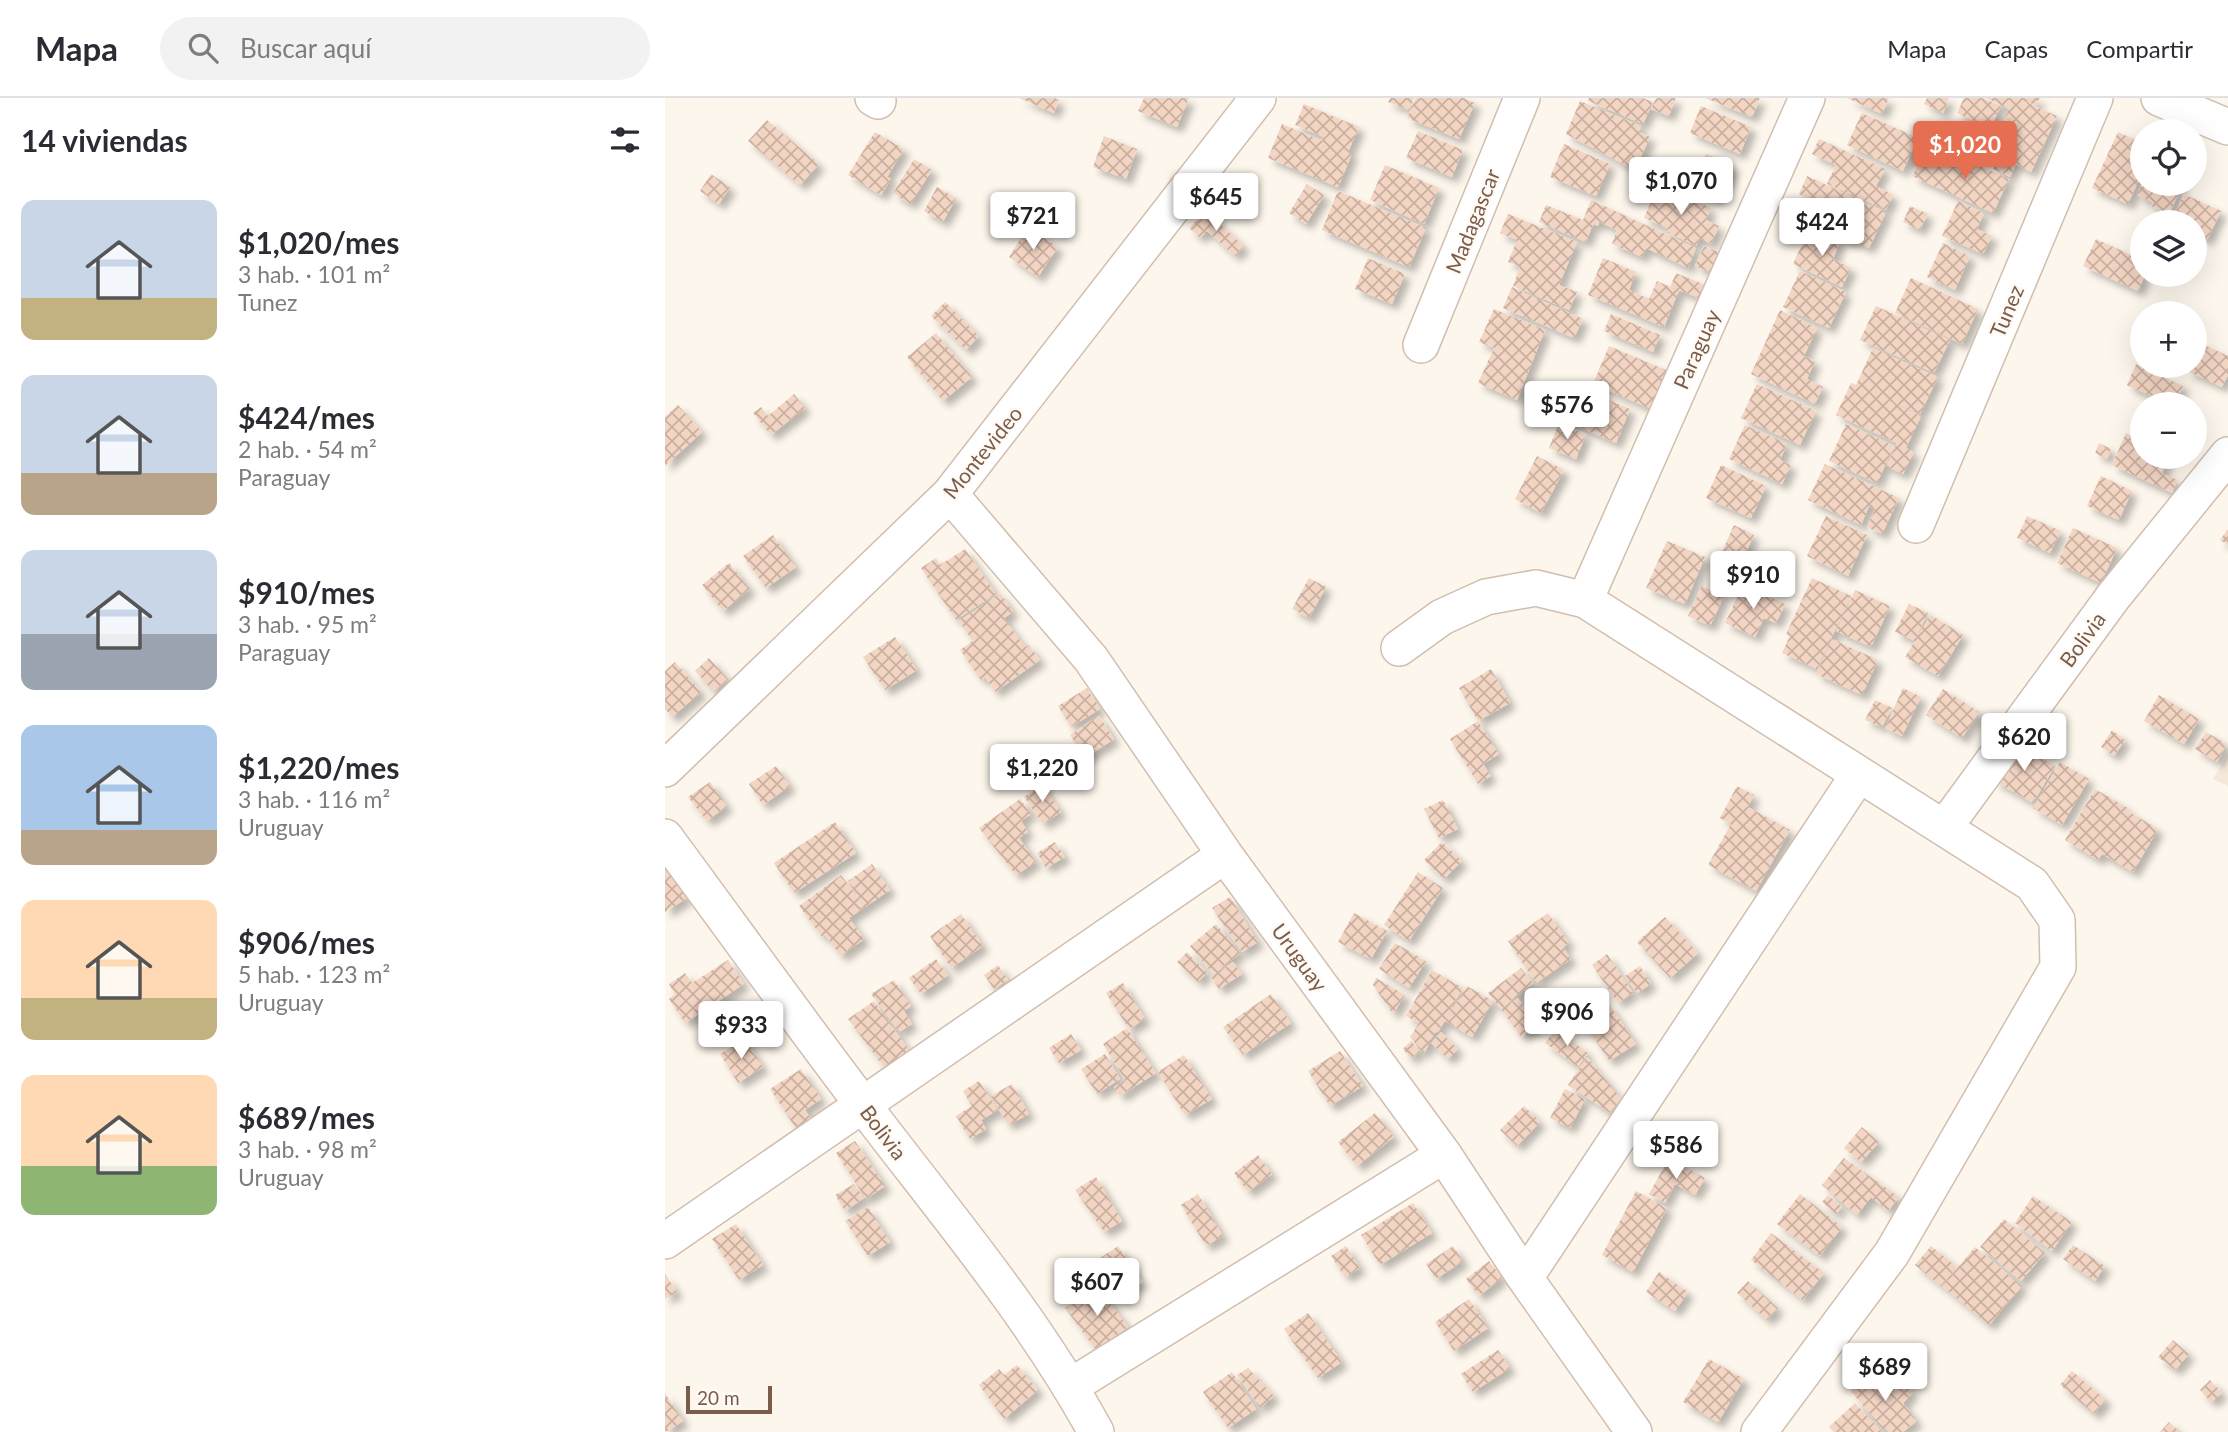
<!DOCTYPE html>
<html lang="es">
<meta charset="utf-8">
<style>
body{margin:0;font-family:Lato,sans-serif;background:#f2f2f3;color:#2b2b33;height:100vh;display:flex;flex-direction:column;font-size:26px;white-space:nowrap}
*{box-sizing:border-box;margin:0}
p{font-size:23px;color:#7c7c81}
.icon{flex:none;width:38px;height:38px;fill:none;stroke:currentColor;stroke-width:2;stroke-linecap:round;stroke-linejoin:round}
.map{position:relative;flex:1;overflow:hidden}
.sheet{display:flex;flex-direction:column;background:#fff;width:665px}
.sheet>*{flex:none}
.tools{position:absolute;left:1465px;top:21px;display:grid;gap:14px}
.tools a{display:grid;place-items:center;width:77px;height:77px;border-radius:50%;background:#fff;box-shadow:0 7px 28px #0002;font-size:35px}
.scale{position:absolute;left:21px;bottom:18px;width:86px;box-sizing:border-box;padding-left:7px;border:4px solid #7a5c4d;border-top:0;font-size:19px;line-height:24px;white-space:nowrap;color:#7a5c4d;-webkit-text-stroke:5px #fffaf3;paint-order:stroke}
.price{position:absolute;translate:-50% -60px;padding:0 16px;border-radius:7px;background:#fff;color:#222;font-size:23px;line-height:46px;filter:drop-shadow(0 2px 4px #0008)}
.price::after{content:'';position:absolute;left:50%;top:42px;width:21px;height:16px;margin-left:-10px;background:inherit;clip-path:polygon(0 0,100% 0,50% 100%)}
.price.on{background:#e76f51;color:#fff}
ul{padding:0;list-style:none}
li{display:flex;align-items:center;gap:21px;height:175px;padding:0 21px}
li span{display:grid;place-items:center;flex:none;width:196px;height:140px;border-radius:14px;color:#555}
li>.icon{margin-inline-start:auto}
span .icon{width:84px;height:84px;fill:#fffc;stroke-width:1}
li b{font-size:30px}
h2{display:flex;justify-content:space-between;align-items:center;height:84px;padding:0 21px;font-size:30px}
header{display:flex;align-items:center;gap:42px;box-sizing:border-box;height:98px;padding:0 35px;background:#fff;border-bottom:2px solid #e1e1e2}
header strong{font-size:33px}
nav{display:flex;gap:38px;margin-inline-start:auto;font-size:24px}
.search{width:490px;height:63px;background:#f2f2f3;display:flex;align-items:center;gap:18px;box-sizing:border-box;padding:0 24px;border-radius:38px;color:#7c7c81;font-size:26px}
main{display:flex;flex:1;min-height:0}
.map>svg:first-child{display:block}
.residential{fill:#f5e8da}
.building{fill:url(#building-cross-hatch);filter:url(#shadow)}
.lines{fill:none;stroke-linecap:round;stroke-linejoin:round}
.minor-casing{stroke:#d1beb0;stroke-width:38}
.minor{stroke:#fff;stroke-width:35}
.labels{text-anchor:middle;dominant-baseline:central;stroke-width:5;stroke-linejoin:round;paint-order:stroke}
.street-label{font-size:21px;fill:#7a5c4d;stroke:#fffaf3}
</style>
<header>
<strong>Mapa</strong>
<div class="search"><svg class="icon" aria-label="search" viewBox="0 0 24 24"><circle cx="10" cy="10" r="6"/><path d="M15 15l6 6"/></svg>Buscar aquí</div>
<nav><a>Mapa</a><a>Capas</a><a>Compartir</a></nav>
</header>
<main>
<section class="sheet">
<h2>14 viviendas<svg class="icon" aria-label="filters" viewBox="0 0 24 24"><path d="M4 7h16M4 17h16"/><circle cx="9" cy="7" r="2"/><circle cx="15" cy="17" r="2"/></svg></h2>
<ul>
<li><span style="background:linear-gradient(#c9d6e8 70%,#c2b280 0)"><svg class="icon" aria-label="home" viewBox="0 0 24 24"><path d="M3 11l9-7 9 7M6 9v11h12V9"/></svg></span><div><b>$1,020/mes</b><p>3 hab. · 101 m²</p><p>Tunez</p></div></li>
<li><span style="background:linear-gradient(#c9d6e8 70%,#b9a48a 0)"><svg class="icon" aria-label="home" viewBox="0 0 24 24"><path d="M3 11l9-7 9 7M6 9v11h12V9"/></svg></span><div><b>$424/mes</b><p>2 hab. · 54 m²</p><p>Paraguay</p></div></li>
<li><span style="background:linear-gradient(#c9d6e8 60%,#9aa5b1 0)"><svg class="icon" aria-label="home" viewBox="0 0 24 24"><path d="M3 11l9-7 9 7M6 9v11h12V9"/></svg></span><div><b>$910/mes</b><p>3 hab. · 95 m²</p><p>Paraguay</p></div></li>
<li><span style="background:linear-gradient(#a9c7e8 75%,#b9a48a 0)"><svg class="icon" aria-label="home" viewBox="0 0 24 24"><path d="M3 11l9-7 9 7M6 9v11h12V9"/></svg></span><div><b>$1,220/mes</b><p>3 hab. · 116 m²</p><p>Uruguay</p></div></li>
<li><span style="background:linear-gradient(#ffd9b3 70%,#c2b280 0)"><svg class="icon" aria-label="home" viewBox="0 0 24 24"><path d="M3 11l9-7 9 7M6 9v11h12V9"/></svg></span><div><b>$906/mes</b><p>5 hab. · 123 m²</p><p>Uruguay</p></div></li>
<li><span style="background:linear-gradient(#ffd9b3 65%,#8fb573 0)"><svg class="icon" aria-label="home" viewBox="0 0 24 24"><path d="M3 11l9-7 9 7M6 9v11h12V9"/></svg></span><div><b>$689/mes</b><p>3 hab. · 98 m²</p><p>Uruguay</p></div></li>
</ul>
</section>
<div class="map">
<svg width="1563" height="1334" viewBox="0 0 1563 1334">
<defs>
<pattern id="building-cross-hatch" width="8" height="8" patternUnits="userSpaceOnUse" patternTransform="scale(1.75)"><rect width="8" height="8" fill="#f3d5c3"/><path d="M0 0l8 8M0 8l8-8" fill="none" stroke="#cab0a1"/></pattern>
<filter id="shadow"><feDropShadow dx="6" dy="6" stdDeviation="3.5" flood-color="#0004"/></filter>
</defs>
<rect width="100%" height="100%" fill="#fdf6ec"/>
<path class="residential" d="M1563 656V688L1548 681Z"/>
<path class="building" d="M354 0H390L394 2 389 15Z
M479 0H524L512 29 473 13Z
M725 0H749L744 12 723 4Z
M751 0H799L810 5 794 41 742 20Z
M924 0H978L988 4 978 26 923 3Z
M991 0H1011L1004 18 986 11Z
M1040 0H1095L1087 19Z
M1182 0H1224L1217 16Z
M1262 0H1284L1278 15 1259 6Z
M1299 0H1318L1336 8 1322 36 1308 30 1311 24 1292 15Z
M1321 0H1375L1371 7 1359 3 1392 18 1366 74 1351 66 1345 79 1328 71 1349 26 1339 21 1344 11Z
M915 3 976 28 974 34 985 39 970 72 901 36Z
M639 6 694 29 683 54 687 56 673 89 603 60 617 26 657 43 659 39 630 27Z
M1036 8 1086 29 1075 56 1025 35Z
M1197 15 1253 40 1238 73 1182 47Z
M102 22 154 66 135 87 83 43Z
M753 33 798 52 787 79 741 60Z
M210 34 239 51 222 79 226 81 216 97 183 77Z
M1453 34 1477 45V75L1463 106 1427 90Z
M1257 35 1277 44 1268 63 1248 54Z
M439 38 472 51 461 81 428 69Z
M1154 41 1220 71 1211 88 1228 97 1221 112 1162 86 1171 67 1147 56Z
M899 46 945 66 931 98 885 79Z
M1282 53 1344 81 1328 115 1247 78 1254 65 1264 69 1266 64 1275 67Z
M1041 56 1069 68 1062 86 1058 84 1051 100 996 77 1003 62 1033 74Z
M249 61 267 72 245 106 228 95Z
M720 67 774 90 759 126 705 102Z
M46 76 65 89 54 106 35 93Z
M1142 78 1221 114 1204 150 1154 128 1162 109 1134 96Z
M642 86 659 97 641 126 624 115Z
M1477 86H1518L1504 116 1486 108 1488 105 1472 97Z
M993 87 1046 110 1041 122 1054 128 1046 146 1034 140 1031 148 1003 135 1004 131 979 120Z
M272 89 291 100 278 124 259 113Z
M673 93 761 130 744 169 657 132Z
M1519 96 1556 113 1542 142 1530 136V124H1516L1508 121Z
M926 102 1031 150 1023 170 981 150 977 159 947 146 952 132 934 124 933 128 928 126 921 144 874 124 881 107 918 122Z
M1293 103 1319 115 1312 131 1327 138 1318 156 1277 138Z
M1245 108 1263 116 1255 132 1238 124Z
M541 113 579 148 570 158 542 133 535 140 524 130Z
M843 116 912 144 894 187 912 194 904 212 848 188 855 169 843 164 852 142 835 135Z
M363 129 393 149 373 179 344 159Z
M1145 129 1175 144 1168 161 1186 170 1177 189 1128 166Z
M1431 141 1477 162V177H1480L1473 193 1418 168Z
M1278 145 1305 158 1290 192 1262 179Z
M1039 148 1067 160 1058 180 1030 168Z
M703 160 740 176 727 206 690 191Z
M938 160 971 174 964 192 984 201 992 183 1005 189 1011 175 1040 187 1034 200 1014 192 999 229 923 197Z
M1135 173 1181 194 1164 230 1118 209Z
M1246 180 1313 211 1297 246 1230 215Z
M847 189 918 221 909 240 838 210Z
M280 204 314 238 301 252 266 218Z
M1211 208 1285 242 1269 275 1195 242Z
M829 211 880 232 852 302 813 285 829 250 814 244Z
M1115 212 1152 230 1139 258 1150 263 1142 281 1158 289 1150 306 1086 276Z
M946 216 995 237 988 254 939 233Z
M271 235 307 279 278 303 242 259Z
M1535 245 1563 258V277L1557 289 1522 273 1525 268H1530V258Z
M944 248 1008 275 991 313 928 286Z
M1208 250 1273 279 1255 316 1220 301 1256 318 1241 350 1249 354 1238 376 1221 368 1232 345 1171 317 1186 285 1191 287Z
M1471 266 1518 288 1510 306H1490L1493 301 1462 287Z
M1092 286 1151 313 1135 347 1076 320Z
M912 289 965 311 951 345 898 322Z
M129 296 140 310 106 337 88 315 96 309 103 318Z
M13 307 37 334 0 368V319Z
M894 325 921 336 911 361 884 350Z
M1181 326 1229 348 1212 385 1164 363Z
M1080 327 1122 346 1115 362 1126 367 1117 386 1064 361Z
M1461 335 1477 343V359H1504L1497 375 1512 382 1507 395 1447 367Z
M1434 345 1446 351 1442 361 1430 355Z
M872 358 899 372 876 415 850 401Z
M1160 366 1234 400 1217 436 1202 429 1210 411 1204 408 1196 427 1143 402Z
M1056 367 1101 388 1086 420 1041 400Z
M1436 378 1467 393 1454 422 1422 408Z
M1161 418 1202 437 1183 478 1142 458Z
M1362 418 1396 433 1385 455 1352 440Z
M1069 427 1089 437 1075 467 1055 458Z
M1408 430 1452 450 1436 485 1392 465Z
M1563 431V447L1555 442Z
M108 437 131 469 101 490 78 458Z
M1002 443 1040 459 1020 506 981 490Z
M300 451 331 496 291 522 256 470 271 460 275 467Z
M64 465 85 491 58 513 37 487Z
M644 480 661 489 644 520 627 511Z
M1147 480 1186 498 1152 571 1117 555 1125 538 1121 536Z
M1078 487 1120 506 1111 525 1099 520 1090 539 1060 525Z
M1037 488 1059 498 1045 528 1023 518Z
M1190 492 1225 508 1206 549 1171 533Z
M335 495 348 514 339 520 360 549 364 547 375 562 330 594 320 579 316 582 295 552 323 532 307 542 294 523Z
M1244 506 1263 515 1251 540 1266 517 1298 537 1273 578 1240 559 1250 543 1230 534Z
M230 539 252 572 220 592 198 559Z
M1167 541 1213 562 1197 597 1151 576Z
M44 560 63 581 49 594 30 573Z
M10 564 36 594 7 619 0 611V573Z
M826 571 845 605 813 623 794 590Z
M422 590 435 611 406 629 393 608Z
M1238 590 1256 599 1237 638 1220 630Z
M1278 591 1314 614 1297 640 1261 617Z
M1494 597 1534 621 1519 646 1479 623Z
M1210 602 1227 610 1217 629 1200 622Z
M434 618 449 641 420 660 405 637Z
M813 623 834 656 818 666 826 678 813 686 785 641Z
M1447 632 1460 642 1449 658 1436 649Z
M1541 634 1562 646 1552 664 1530 651Z
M1351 645 1390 668 1368 705 1329 683Z
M1395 664 1424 681 1397 727 1368 710Z
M111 668 125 688 98 707 84 686Z
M45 684 62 708 42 723 23 699Z
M377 686 396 714 378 726 359 699Z
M1072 688 1089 697 1083 709 1125 732 1091 793 1043 767 1066 726 1055 720Z
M1430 691 1463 710 1456 722 1463 713 1493 731 1468 774 1437 756 1433 762 1400 742Z
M355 701 366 716 356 723 363 734 354 740 371 764 351 777 314 730Z
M778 702 793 731 774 740 759 711Z
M170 724 191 755 129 795 109 765Z
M390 744 400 759 381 770 372 755Z
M777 744 797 763 779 781 759 762Z
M207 766 225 792 184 820 199 841 176 858 160 837 157 839 134 808 176 777 197 805 183 783Z
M0 767 22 800 0 814Z
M753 774 778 790 744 843 719 827Z
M565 799 593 844 577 854 547 810Z
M689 815 722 833 706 861 673 844Z
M883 815 904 845 898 849 906 861 871 885 843 843Z
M296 816 318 848 286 870 265 838Z
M1000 819 1033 855 1005 880 972 844Z
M551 826 575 855 551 875 568 864 577 876 554 891 546 879 549 877 525 848Z
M730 845 761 863 744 890 714 871Z
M522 854 542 875 533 884 512 864Z
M942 856 968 895 953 905 927 867Z
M271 861 283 877 256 896 244 880Z
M63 862 79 886 20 925 4 901 10 896 4 886 20 875 27 885Z
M333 867 343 882 329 891 319 877Z
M975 868 986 886 972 895 960 878Z
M856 870 868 885 836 911 823 895Z
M767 872 798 890 773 935 770 934 759 956 745 939 754 925 741 918Z
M711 880 740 897 728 916 708 887Z
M229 882 246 908 239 913 247 926 234 934 206 896Z
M458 885 480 921 464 931 441 895Z
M802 888 828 903 807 939 780 923Z
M606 896 626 925 578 957 558 929Z
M853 900 872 927 856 939 836 911Z
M910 901 918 912 904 922 896 911Z
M209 903 246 955 222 973 183 921Z
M944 906 971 946 944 963 918 923Z
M462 930 491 975 455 998 449 989 460 982 438 946Z
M891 931 923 955 913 969 880 945Z
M776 934 793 951 783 961 766 945Z
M406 936 416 952 394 965 384 950Z
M80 941 98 969 73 985 55 956Z
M746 943 755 953 746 961 738 951Z
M675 953 698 988 665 1008 643 973Z
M440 956 455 981 432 996 416 971Z
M519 957 547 1001 520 1017 493 974Z
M922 959 956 1000 945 1015 903 987Z
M136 971 156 1001 140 1012 147 1022 132 1032 105 991Z
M314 983 333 1012 316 1022 321 1031 305 1041 291 1018 307 1008 298 993Z
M347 986 364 1016 343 1027 326 998Z
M900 991 920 1001 905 1030 885 1020Z
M859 1008 875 1024 852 1048 835 1032Z
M710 1015 729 1039 692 1068 673 1044Z
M1197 1029 1214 1044 1196 1064 1179 1050Z
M190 1043 220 1088 201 1101 171 1055Z
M593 1057 607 1076 583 1094 569 1075Z
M1004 1060 1040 1080 1030 1097 1010 1086 1000 1105 984 1096Z
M1179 1060 1234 1099 1223 1113 1206 1099 1192 1117 1157 1087Z
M431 1079 457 1123 439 1134 410 1092Z
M189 1086 199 1100 180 1113 170 1097Z
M971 1093 1002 1110 968 1174 937 1157Z
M533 1096 558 1138 541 1148 516 1107Z
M1135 1096 1177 1129 1155 1158 1112 1126Z
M1163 1097 1177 1109 1171 1116 1157 1104Z
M1368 1098 1407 1124 1387 1153 1350 1125Z
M748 1105 767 1135 715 1167 696 1137Z
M203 1109 225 1144 203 1158 180 1123Z
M1339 1121 1380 1155 1356 1183 1315 1149Z
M71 1126 98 1167 74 1182 47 1141Z
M1106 1135 1159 1175 1138 1202 1086 1162Z
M1408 1147 1440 1168 1430 1183 1398 1161Z
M453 1148 478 1184 456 1198 432 1162Z
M681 1148 695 1170 680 1179 666 1158Z
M788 1148 798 1163 771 1181 761 1166Z
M1266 1148 1292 1169 1276 1188 1250 1167Z
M1310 1149 1357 1188 1324 1227 1277 1188Z
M824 1163 837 1180 814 1198 801 1181Z
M994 1174 1023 1194 1010 1213 981 1194Z
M0 1176 12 1194 0 1201Z
M1083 1183 1113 1210 1102 1222 1072 1195Z
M432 1187 463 1229 431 1252 400 1210Z
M804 1201 823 1230 789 1253 770 1224Z
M643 1215 677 1264 653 1280 619 1231Z
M1508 1242 1524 1256 1510 1272 1493 1259Z
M1232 1248 1253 1270 1240 1282 1219 1261Z
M833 1252 845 1270 808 1294 796 1276Z
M1044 1261 1079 1281 1053 1324 1018 1304Z
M352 1267 373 1292 339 1321 314 1287 334 1271 339 1277Z
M583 1270 609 1298 595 1310 572 1277Z
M1212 1272 1229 1294 1239 1285 1248 1295 1238 1305 1252 1323 1238 1334H1224L1221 1330 1218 1332 1186 1293Z
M1407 1273 1441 1302 1429 1316 1395 1287Z
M567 1274 591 1311 563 1330 538 1294Z
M1545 1282 1557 1295 1546 1304 1535 1292Z
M0 1295 18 1323 1 1334H0Z
M1190 1305 1217 1334H1169L1164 1329Z
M1504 1324 1515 1334H1495Z"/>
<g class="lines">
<g class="minor-casing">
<path id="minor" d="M208 0 213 3
M1494 0 1563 29
M756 247 857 0
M285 396 426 561 560 757 779 1057 860 1180 969 1334
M1251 427 1430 0
M920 502 1142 0
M734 550 777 519 821 499 871 490 920 502 1367 786 1392 822 1393 869 1227 1155 1094 1334
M0 671 285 396 593 0
M1279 730 1448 499 1563 357
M0 739C71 835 141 933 214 1028 290 1127 371 1224 431 1334
M0 1143 560 757
M860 1180 1194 676
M406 1288 779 1057"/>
</g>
<use href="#minor" class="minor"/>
</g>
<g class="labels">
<g class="street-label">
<text transform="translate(807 123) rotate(-68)">Madagascar</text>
<text transform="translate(1341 213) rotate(-67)">Tunez</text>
<text transform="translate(1031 251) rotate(-66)">Paraguay</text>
<text transform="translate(317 354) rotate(-51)">Montevideo</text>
<text transform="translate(1417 541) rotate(-54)">Bolivia</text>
<text transform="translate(635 859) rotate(54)">Uruguay</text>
<text transform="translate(219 1034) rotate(53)">Bolivia</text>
</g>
</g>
</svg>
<div class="tools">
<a><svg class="icon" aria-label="locate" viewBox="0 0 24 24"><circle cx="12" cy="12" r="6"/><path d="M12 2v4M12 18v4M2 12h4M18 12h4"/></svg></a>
<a><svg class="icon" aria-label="layers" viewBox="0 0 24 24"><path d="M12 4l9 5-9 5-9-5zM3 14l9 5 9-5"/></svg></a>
<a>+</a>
<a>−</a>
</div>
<div class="scale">20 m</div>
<b class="price on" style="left:1300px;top:83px">$1,020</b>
<b class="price" style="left:1016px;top:119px">$1,070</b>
<b class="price" style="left:551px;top:135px">$645</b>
<b class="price" style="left:368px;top:154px">$721</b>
<b class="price" style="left:1157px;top:160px">$424</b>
<b class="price" style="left:902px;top:343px">$576</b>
<b class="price" style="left:1088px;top:513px">$910</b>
<b class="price" style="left:1359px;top:675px">$620</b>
<b class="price" style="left:377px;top:706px">$1,220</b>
<b class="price" style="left:902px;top:950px">$906</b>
<b class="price" style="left:76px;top:963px">$933</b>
<b class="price" style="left:1011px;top:1083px">$586</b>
<b class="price" style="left:432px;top:1220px">$607</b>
<b class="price" style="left:1220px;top:1305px">$689</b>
</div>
</main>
